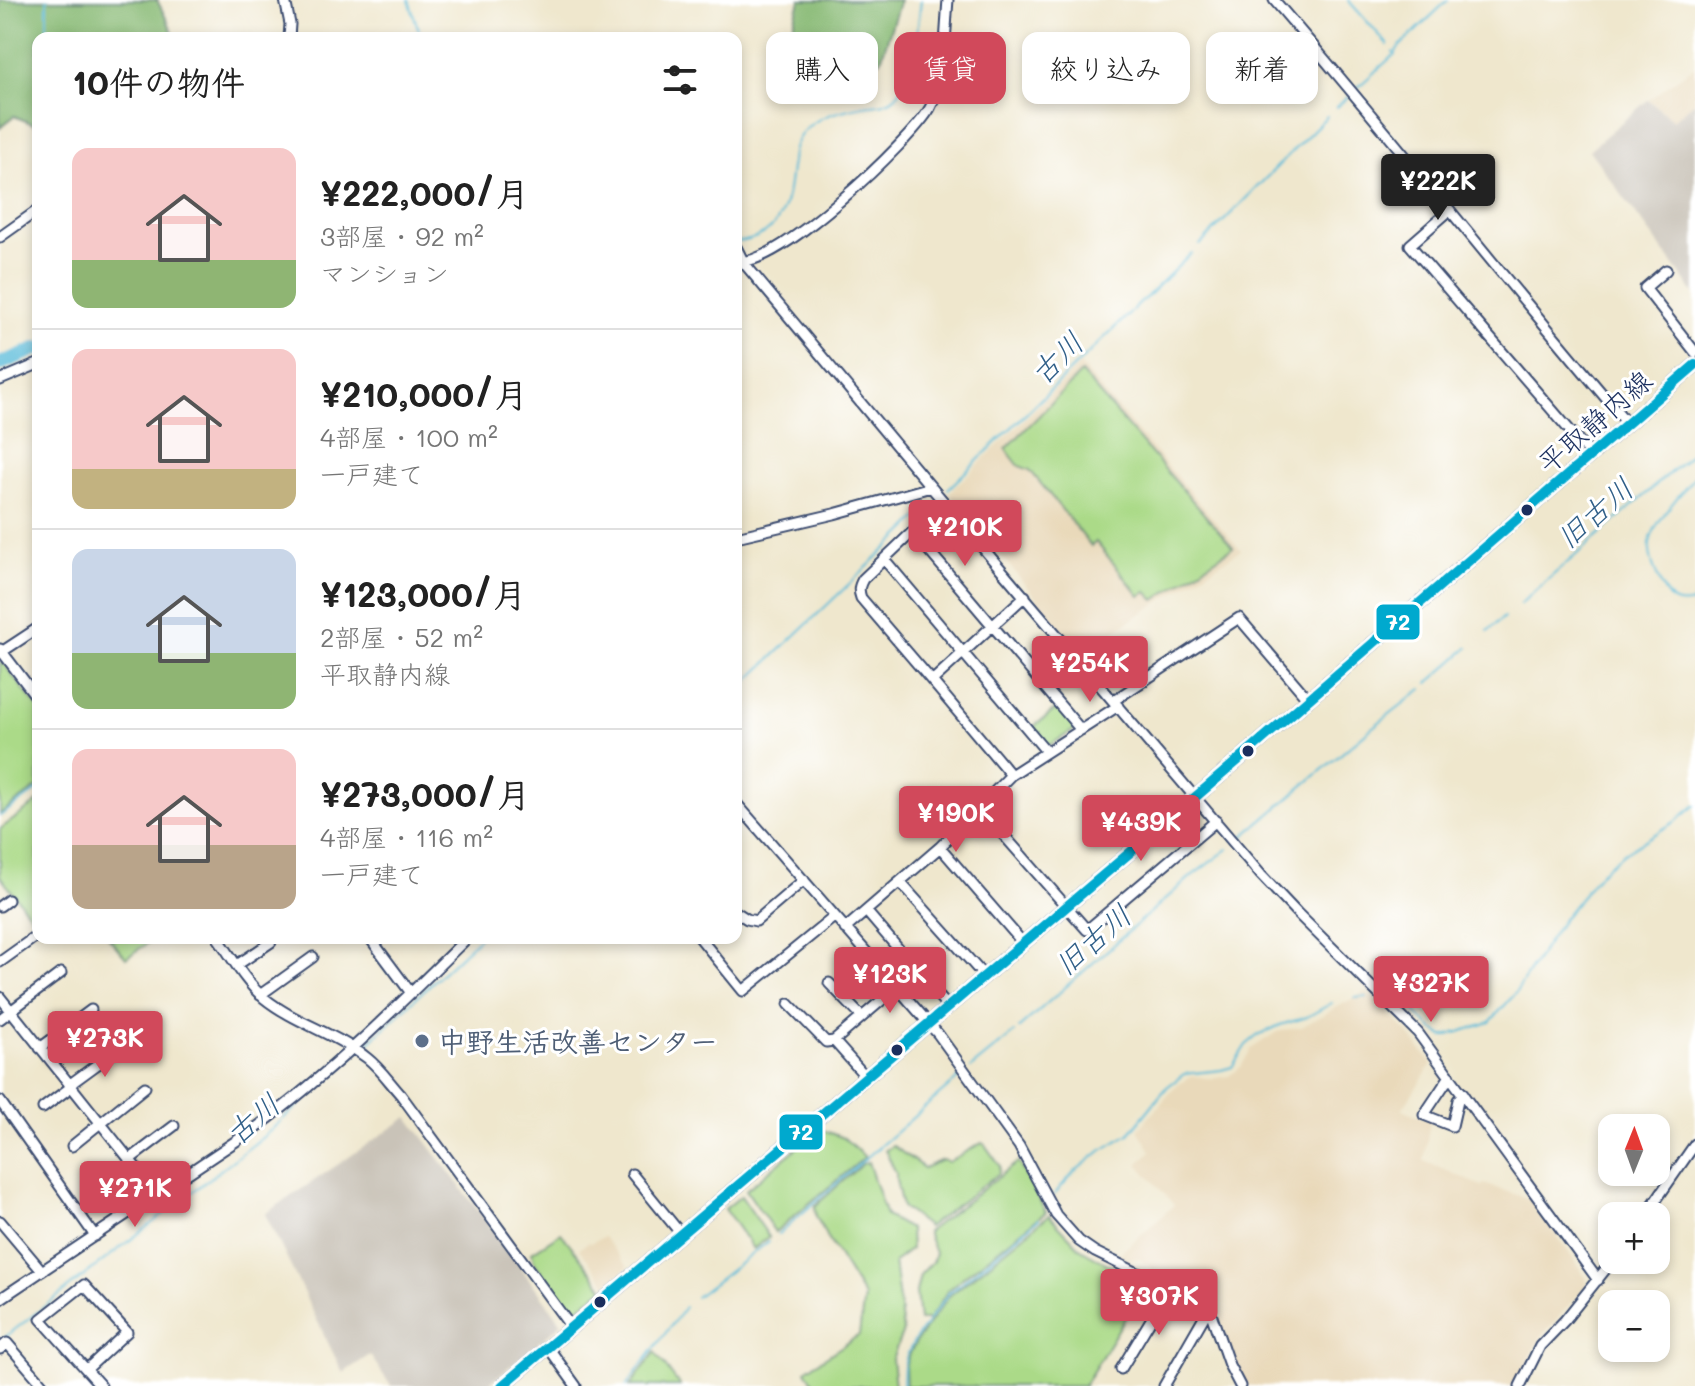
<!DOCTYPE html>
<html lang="ja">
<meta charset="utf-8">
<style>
body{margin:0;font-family:Mali,"Klee One",sans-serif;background:#f2f2f2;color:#222;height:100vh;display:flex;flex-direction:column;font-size:30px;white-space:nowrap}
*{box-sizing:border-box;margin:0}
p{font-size:26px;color:#767676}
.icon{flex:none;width:44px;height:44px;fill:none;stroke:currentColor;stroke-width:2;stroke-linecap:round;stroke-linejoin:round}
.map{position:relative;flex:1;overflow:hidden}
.panel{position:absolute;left:32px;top:32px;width:710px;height:912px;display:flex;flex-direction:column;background:#fff;border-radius:16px;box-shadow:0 4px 12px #0003}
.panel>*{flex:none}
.top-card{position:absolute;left:766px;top:32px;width:760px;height:72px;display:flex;gap:16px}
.needle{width:52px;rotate:1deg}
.buttons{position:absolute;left:1598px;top:1114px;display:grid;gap:16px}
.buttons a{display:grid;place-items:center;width:72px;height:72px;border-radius:16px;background:#fff;box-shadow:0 4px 12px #0003;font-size:40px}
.price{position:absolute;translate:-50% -68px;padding:0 18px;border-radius:8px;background:#d1495b;color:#fff;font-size:26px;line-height:52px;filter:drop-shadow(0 2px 4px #0008)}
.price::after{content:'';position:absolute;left:50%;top:48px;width:24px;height:18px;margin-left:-12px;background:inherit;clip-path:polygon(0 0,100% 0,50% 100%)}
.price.current{background:#222;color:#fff}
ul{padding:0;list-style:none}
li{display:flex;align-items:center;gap:24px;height:200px;padding:0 40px}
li+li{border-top:2px solid #e0e0e0}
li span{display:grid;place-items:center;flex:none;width:224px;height:160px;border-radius:16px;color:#555}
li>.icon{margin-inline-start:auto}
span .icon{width:96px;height:96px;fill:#fffc;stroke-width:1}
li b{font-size:34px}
h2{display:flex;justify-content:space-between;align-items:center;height:96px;padding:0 40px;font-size:34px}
.pill{padding:0 28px;border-radius:16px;background:#fff;box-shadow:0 4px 12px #0003;font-size:28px;line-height:72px}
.pill.current{background:#d1495b;color:#fff}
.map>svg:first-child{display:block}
.built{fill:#e9d9ba}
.industrial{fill:#c9c3b8}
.green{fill:#abda88;stroke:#638473;stroke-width:2}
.forest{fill:#88ba74;stroke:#527469;stroke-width:2}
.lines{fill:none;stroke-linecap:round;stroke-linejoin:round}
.stream{stroke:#5abbd9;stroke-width:2}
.river{stroke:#5abbd9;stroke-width:14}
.minor-casing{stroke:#3b4b6f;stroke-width:13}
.major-casing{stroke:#3b4b6f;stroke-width:16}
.minor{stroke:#fff;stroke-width:9}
.major{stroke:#fff;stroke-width:12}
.bus-1-casing{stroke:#fff;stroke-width:16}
.bus-1{stroke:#00a9ce;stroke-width:10}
.bus-dot{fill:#1b2f5e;stroke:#fff;stroke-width:3}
.service-dot{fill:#5c6f8a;stroke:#fff;stroke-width:3}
.labels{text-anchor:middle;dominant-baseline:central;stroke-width:6;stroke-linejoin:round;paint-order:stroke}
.street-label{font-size:28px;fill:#1b2f5e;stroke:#fff}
.service-label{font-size:28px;font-weight:bold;fill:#4e5e75;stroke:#fff;text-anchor:start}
.water-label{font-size:30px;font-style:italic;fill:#316089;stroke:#fff}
.line-badge{stroke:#fff;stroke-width:3}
.badge-label{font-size:22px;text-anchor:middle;font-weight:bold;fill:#fff}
</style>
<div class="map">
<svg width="1695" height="1386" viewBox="0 0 1695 1386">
<rect width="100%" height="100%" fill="#fff"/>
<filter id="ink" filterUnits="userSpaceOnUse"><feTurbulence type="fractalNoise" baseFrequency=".0125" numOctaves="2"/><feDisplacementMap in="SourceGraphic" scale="16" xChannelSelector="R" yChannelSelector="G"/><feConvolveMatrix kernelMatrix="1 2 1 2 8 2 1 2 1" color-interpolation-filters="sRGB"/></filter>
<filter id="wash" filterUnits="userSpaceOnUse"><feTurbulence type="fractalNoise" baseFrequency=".006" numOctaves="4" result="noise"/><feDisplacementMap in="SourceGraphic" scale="32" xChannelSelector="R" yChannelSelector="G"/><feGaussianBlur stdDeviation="1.8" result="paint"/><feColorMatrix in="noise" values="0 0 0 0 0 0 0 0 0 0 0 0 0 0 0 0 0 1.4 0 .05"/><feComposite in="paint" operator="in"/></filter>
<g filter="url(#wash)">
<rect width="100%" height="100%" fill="#efe7cd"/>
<path class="built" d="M1695 66V102L1673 120 1649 100Z
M1080 365 1241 550 1081 652 949 493Z
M1366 991 1409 1034 1432 1064 1402 1109 1430 1121 1424 1161 1482 1186 1484 1184 1532 1200 1586 1277 1587 1285 1540 1338 1513 1386H1249L1244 1381 1227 1348 1216 1309 1157 1277 1147 1264 1138 1259 1126 1261 1117 1256 1174 1205 1138 1164 1151 1151 1138 1130 1178 1084 1194 1076 1211 1079 1229 1076 1241 1067 1251 1049 1277 1032 1302 1027Z
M604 1237 628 1267 607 1284 579 1249 588 1242 590 1243Z"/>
<path class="industrial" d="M1648 100 1673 120 1695 102V294L1589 150Z
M408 1117 562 1323 486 1386H391L370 1355 343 1373 265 1214Z"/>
<path class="green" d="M1081 373 1233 547 1155 600 1147 592 1140 596 1096 542 1091 546 1030 470 1019 466 1006 449Z
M2 662 38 708V787L0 814V663Z
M1059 707 1075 726 1074 730 1050 745H1046L1032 728Z
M38 802V925L0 876V829Z
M109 938H155L126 958Z
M820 1129 844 1138 865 1157 775 1232 746 1190Z
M982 1143 985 1145 1000 1166 999 1173 928 1227 902 1207 896 1180V1173L885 1150 893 1146 924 1168 942 1160 948 1162Z
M868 1162 886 1216 910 1229 911 1249 894 1262 903 1331 892 1359 895 1386H815L806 1370 859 1335 864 1297 825 1234 816 1216 815 1206 862 1164Z
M1018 1162 1046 1212 956 1283 947 1292 929 1320H919L916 1292 920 1275 933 1261 935 1253 927 1232Z
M741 1196 769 1237 753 1249 725 1209Z
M1049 1215 1081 1249 1145 1285 1084 1386H906L905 1367 909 1355 916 1342 949 1296Z
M561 1233 604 1288 573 1312 534 1262 532 1252Z
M655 1352 680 1386H630Z"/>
<path class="forest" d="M0 0H157L176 38H38V126L14 116 0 128Z
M800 0H900L881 60 869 69 853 68 799 47 791 33Z"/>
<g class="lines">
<path class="stream" d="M409 0 421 38
M1348 0 1388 45
M47 38V0
M1395 54 1398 48 1448 0
M1358 87 1395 54 1393 52
M1336 107 1348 97
M736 242C747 242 756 238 765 233 789 217 788 186 792 161 793 154 793 148 796 143 808 117 838 111 863 106 876 104 888 105 897 95 913 78 918 24 921 0
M1200 245 1327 116
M1695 476C1682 493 1653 522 1650 543 1648 556 1656 573 1661 585 1670 603 1675 606 1695 602
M948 489 1192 253
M1520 604 1695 451
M1488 631 1504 617
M1428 683 1469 647
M736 692 931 506
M0 816 38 790
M1239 840 1373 727 1422 689
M1354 998 1367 997
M1397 1001 1407 1002C1417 1016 1429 1027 1444 1037L1490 1022 1514 995 1563 919 1601 872 1624 853 1676 821 1695 805
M1019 1028 1193 875 1228 849
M361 1050 479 938
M971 1068 1014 1033
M1054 1195 1074 1172 1102 1150 1129 1134 1167 1087 1184 1074 1221 1070 1232 1067 1246 1045 1257 1036 1280 1025 1307 1017 1332 1003
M778 1234 960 1077
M696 1297 769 1241
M0 1341 263 1137 356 1054
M626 1386 685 1307
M903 1386 904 1366 907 1355 914 1341 948 1294 1039 1219"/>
<path class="river" d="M0 364 38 348"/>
</g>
</g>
<g filter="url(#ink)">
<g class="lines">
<g class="minor-casing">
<path id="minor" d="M285 0 290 24 289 38
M1274 0C1394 139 1508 284 1627 423
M1450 210 1410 245 1591 455
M0 237 38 210
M736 247 744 263 931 487 1261 875 1297 913 1418 1033 1598 1280
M739 261C777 268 911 141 930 108 946 78 945 33 948 0
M1666 270 1645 288 1695 352
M0 380 38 364
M913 532 1081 730
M736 537 834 514 931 487
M884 559 1046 751
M0 649 38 699
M0 653 38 628
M932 681 861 598C858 590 859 586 863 579L944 502
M1113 701 1239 618 1308 699
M1011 775 932 681 1025 596
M736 803 938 1034 1019 1146 1056 1215 1079 1241 1095 1252 1209 1308 1229 1365 1240 1386
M979 807 1087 930 1216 821
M940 847 1023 943
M900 882 984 976
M0 906 8 900
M866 911 948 1007
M736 912 747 919 756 921 804 880
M845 929 940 847 1011 775 1118 706
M218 938C232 957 245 982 264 998 295 1023 335 1033 367 1058 380 1068 390 1083 401 1095L571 1327
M370 938 411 993
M700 938 743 991 834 917
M0 962 35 937
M237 965 271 942
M829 983 862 1017
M260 995 313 957
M0 997 157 1194
M789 1004 826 1042 834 1041 866 1077
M0 1019 61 973
M834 1041 896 988
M40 1048 91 1010
M1450 1076 1424 1115 1452 1126 1458 1100 1463 1093
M69 1085 121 1047
M0 1101 95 1236
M43 1108 71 1087
M72 1146 145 1087
M129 1160 174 1126
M632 1174 681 1234
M1645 1216 1695 1144
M0 1221 42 1271
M0 1299 257 1127C333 1071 400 1004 467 938
M548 1347 576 1386
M0 1349 7 1343 44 1386
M87 1369 127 1332 84 1285 41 1319 101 1386
M1121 1369 1170 1288
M1164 1386 1209 1308
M1520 1386 1540 1346 1565 1320 1613 1260"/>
</g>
<g class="major-casing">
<path id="major" d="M502 1386 1206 788 1695 365"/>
</g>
<use href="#minor" class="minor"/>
<use href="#major" class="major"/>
<g class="bus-1-casing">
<path id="bus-1" d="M502 1386 1206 788 1695 365"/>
</g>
<use href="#bus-1" class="bus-1"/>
</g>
</g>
<g class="bus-dot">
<circle cx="1527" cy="510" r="7"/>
<circle cx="1248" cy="751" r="7"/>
<circle cx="897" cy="1050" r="7"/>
<circle cx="600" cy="1302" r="7"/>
</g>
<circle class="service-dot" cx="422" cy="1041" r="8"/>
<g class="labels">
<g class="street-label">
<text transform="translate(1594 421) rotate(-41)">平取静内線</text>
</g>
<g class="service-label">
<text x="438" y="1041">中野生活改善センター</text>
</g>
<g class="water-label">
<text transform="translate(1056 357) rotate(-44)">古川</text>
<text transform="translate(1594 512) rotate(-41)">旧古川</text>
<text transform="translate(1092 939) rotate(-41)">旧古川</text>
<text transform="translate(252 1118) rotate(-40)">古川</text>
</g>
</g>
<g class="line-badge">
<rect x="1375" y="603" width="46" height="38" rx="8" fill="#00a9ce"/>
<rect x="778" y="1113" width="46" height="38" rx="8" fill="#00a9ce"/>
</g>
<g class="badge-label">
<text x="1398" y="630">72</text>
<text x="801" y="1140">72</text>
</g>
</svg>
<div class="buttons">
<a><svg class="needle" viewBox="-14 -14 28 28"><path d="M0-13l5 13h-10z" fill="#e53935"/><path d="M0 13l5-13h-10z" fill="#767676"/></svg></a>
<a>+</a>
<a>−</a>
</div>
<b class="price current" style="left:1438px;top:222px">¥222K</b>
<b class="price" style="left:965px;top:568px">¥210K</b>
<b class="price" style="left:1090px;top:704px">¥254K</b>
<b class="price" style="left:956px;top:854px">¥190K</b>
<b class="price" style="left:1141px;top:863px">¥439K</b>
<b class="price" style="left:890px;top:1015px">¥123K</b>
<b class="price" style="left:1431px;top:1024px">¥327K</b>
<b class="price" style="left:105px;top:1079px">¥273K</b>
<b class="price" style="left:135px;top:1229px">¥271K</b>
<b class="price" style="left:1159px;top:1337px">¥307K</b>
<div class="top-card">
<a class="pill">購入</a>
<a class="pill current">賃貸</a>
<a class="pill">絞り込み</a>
<a class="pill">新着</a>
</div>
<section class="panel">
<h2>10件の物件<svg class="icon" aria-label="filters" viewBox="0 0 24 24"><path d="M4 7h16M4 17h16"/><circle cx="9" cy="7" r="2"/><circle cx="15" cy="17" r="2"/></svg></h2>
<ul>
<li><span style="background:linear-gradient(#f6c9c9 70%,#8fb573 0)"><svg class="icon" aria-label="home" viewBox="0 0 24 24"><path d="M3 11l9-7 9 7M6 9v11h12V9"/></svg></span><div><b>¥222,000/月</b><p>3部屋 · 92 m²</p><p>マンション</p></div></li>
<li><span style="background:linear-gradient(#f6c9c9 75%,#c2b280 0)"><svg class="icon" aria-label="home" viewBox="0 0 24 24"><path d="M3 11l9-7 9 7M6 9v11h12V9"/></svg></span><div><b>¥210,000/月</b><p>4部屋 · 100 m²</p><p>一戸建て</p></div></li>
<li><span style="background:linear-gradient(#c9d6e8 65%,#8fb573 0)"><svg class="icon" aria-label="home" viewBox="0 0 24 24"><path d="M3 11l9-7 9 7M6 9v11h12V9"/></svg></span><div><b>¥123,000/月</b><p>2部屋 · 52 m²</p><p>平取静内線</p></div></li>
<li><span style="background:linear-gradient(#f6c9c9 60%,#b9a48a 0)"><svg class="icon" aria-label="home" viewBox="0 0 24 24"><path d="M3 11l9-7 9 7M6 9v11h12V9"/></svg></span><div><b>¥273,000/月</b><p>4部屋 · 116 m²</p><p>一戸建て</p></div></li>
</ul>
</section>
</div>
